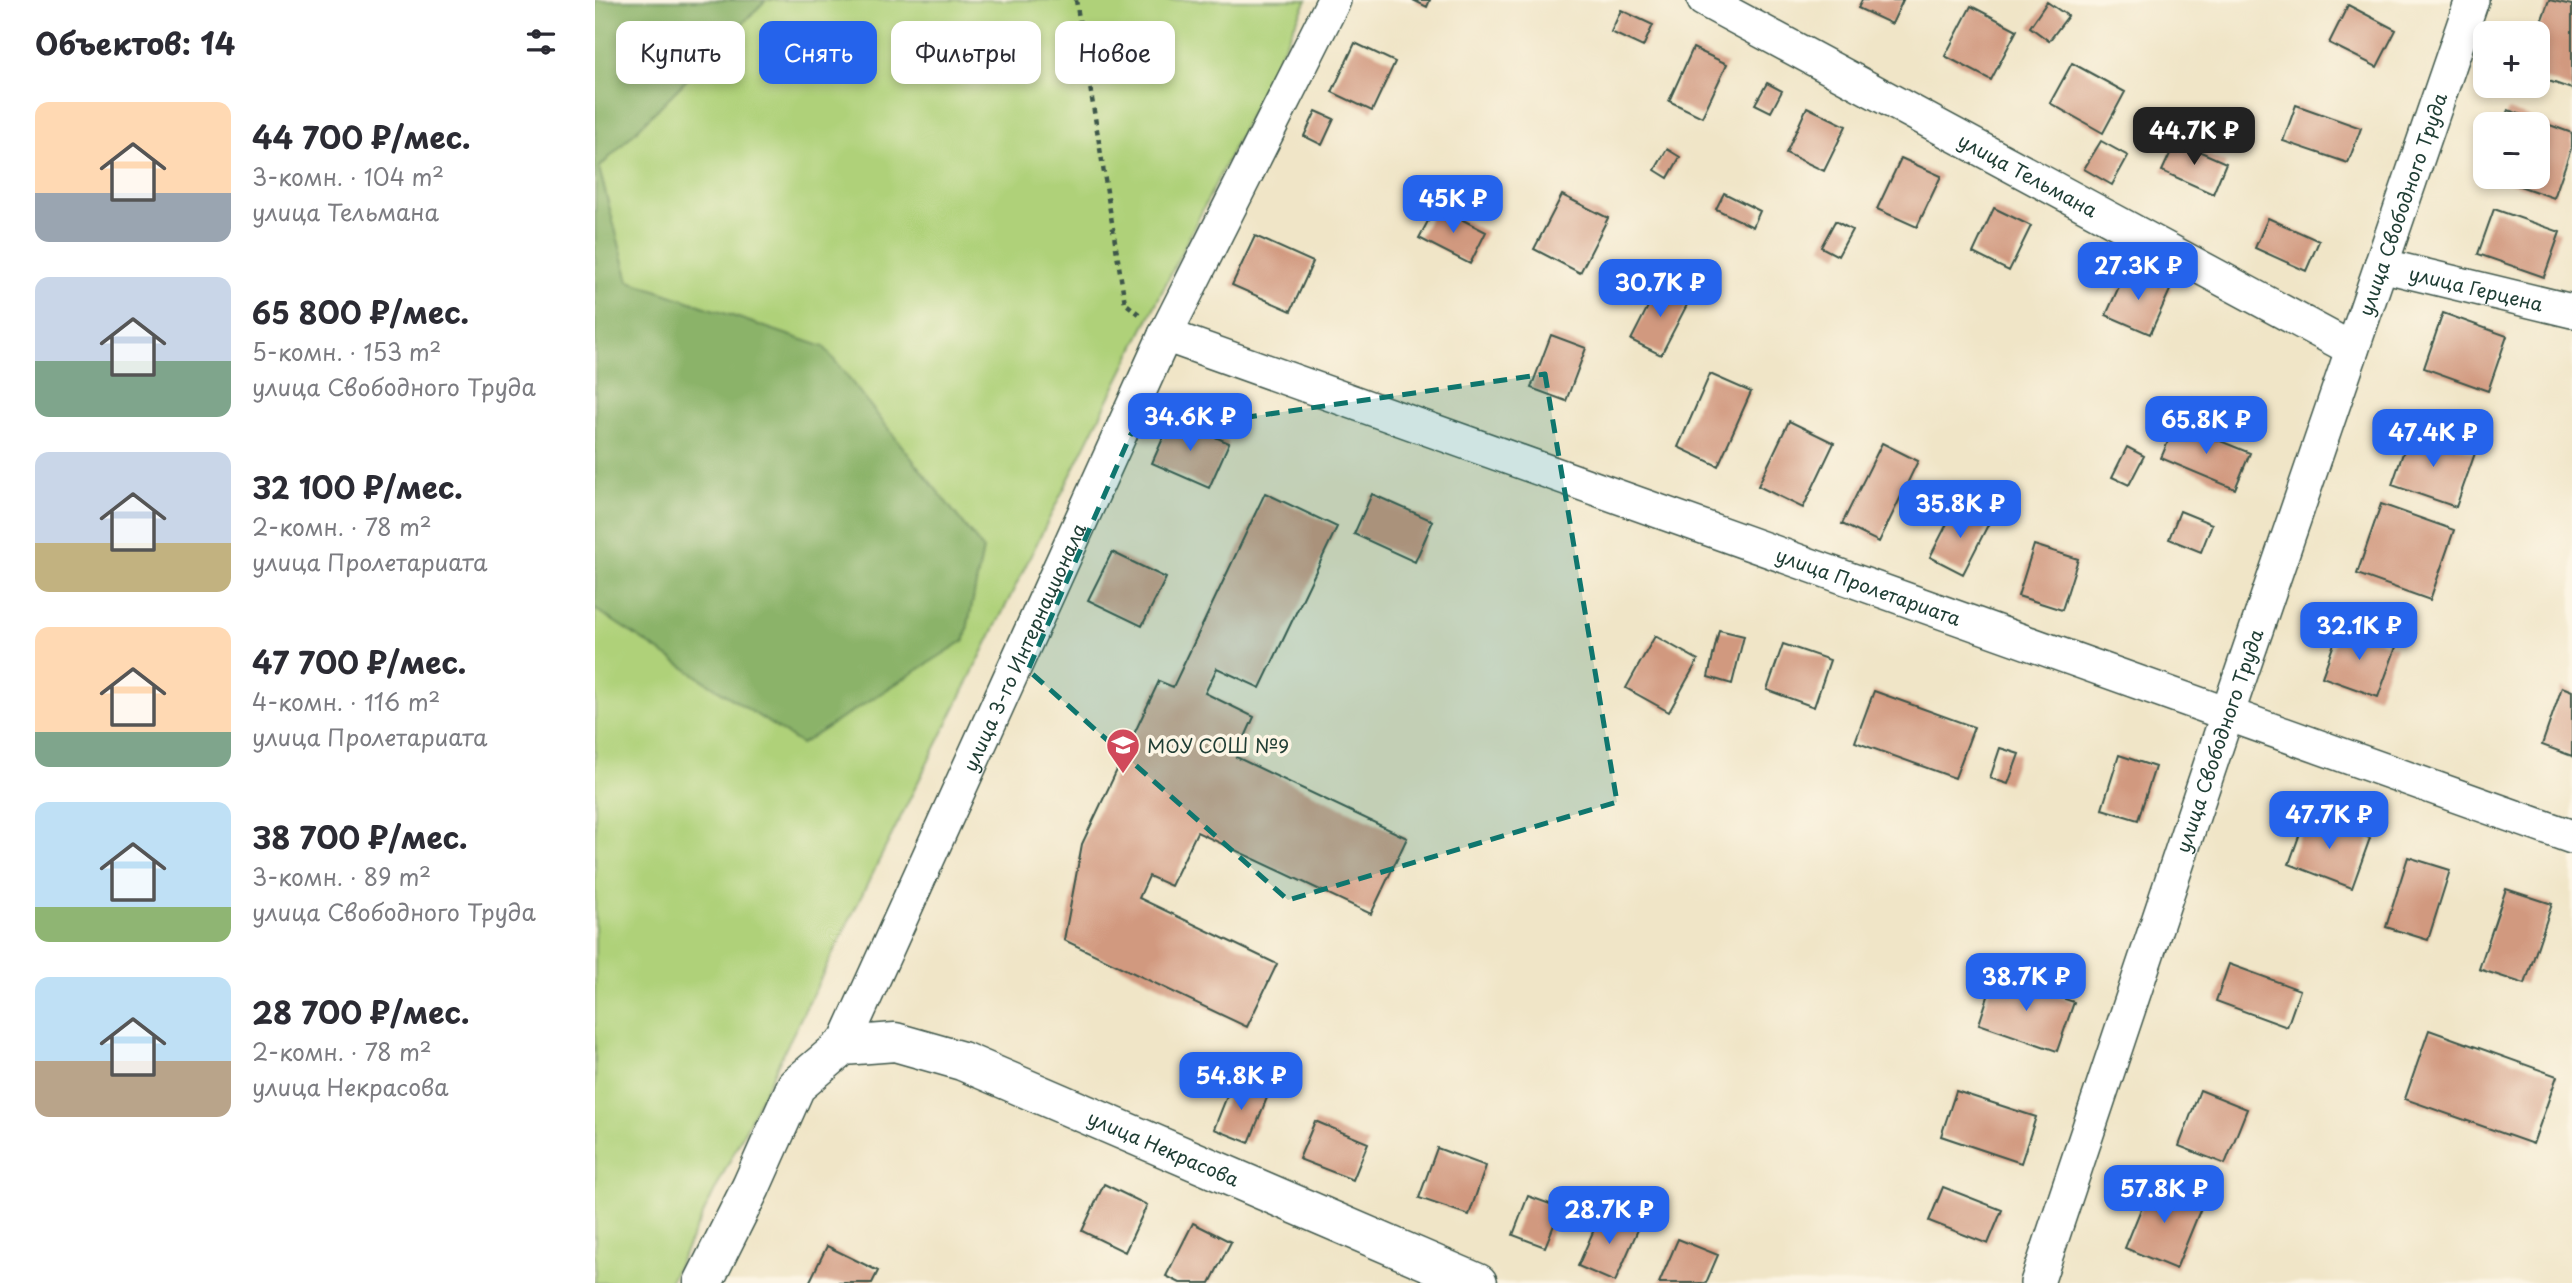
<!DOCTYPE html>
<html lang="ru">
<meta charset="utf-8">
<style>
body{margin:0;font-family:"Playpen Sans",sans-serif;background:#f2f2f3;color:#2b2b33;height:100vh;display:flex;flex-direction:column;font-size:26px;white-space:nowrap}
*{box-sizing:border-box;margin:0}
p{font-size:23px;color:#7c7c81}
.icon{flex:none;width:38px;height:38px;fill:none;stroke:currentColor;stroke-width:2;stroke-linecap:round;stroke-linejoin:round}
.map{position:relative;flex:1;overflow:hidden}
.sheet{display:flex;flex-direction:column;background:#fff;width:595px}
.sheet>*{flex:none}
.hud{position:absolute;left:21px;top:21px;width:665px;height:63px;display:flex;gap:14px}
.buttons{position:absolute;left:1878px;top:21px;display:grid;gap:14px}
.buttons a{display:grid;place-items:center;width:77px;height:77px;border-radius:14px;background:#fff;box-shadow:0 4px 10px #0003;font-size:35px}
.price{position:absolute;translate:-50% -60px;padding:0 16px;border-radius:14px;background:#2563eb;color:#fff;font-size:23px;line-height:46px;filter:drop-shadow(0 2px 4px #0008)}
.price::after{content:'';position:absolute;left:50%;top:42px;width:21px;height:16px;margin-left:-10px;background:inherit;clip-path:polygon(0 0,100% 0,50% 100%)}
.price.on{background:#222;color:#fff}
ul{padding:0;list-style:none}
li{display:flex;align-items:center;gap:21px;height:175px;padding:0 35px}
li span{display:grid;place-items:center;flex:none;width:196px;height:140px;border-radius:14px;color:#555}
li>.icon{margin-inline-start:auto}
span .icon{width:84px;height:84px;fill:#fffc;stroke-width:1}
li b{font-size:30px}
h2{display:flex;justify-content:space-between;align-items:center;height:84px;padding:0 35px;font-size:30px}
.pill{padding:0 24px;border-radius:14px;background:#fff;box-shadow:0 4px 10px #0003;font-size:24px;line-height:63px}
.pill.on{background:#2563eb;color:#fff}
main{display:flex;flex:1;min-height:0}
.map>svg:first-child{display:block}
.green{fill:#afd179;stroke:#678756;stroke-width:2}
.forest{fill:#8bb369;stroke:#55784e;stroke-width:2}
.building{fill:#d1997f}
.lines{fill:none;stroke-linecap:round;stroke-linejoin:round}
.street-casing{stroke:#3e564a;stroke-width:36}
.secondary-casing{stroke:#3e564a;stroke-width:41}
.path{stroke:#3e564a;stroke-width:4.5;stroke-dasharray:5 5;stroke-linecap:butt}
.street{stroke:#fff;stroke-width:33}
.secondary{stroke:#fff;stroke-width:38}
.marked{fill:#0f766e;fill-opacity:0.2;stroke:#0f766e;stroke-width:5;stroke-dasharray:14 9;stroke-linejoin:round}
.labels{text-anchor:middle;dominant-baseline:central;stroke-width:7;stroke-linejoin:round;paint-order:stroke}
.street-label{font-size:19px;fill:#1f3d34;stroke:#fcf5e5}
.poi-label{font-size:19px;fill:#1f3d34;stroke:#fcf5e5;text-anchor:start}
</style>
<main>
<section class="sheet">
<h2>Объектов: 14<svg class="icon" aria-label="filters" viewBox="0 0 24 24"><path d="M4 7h16M4 17h16"/><circle cx="9" cy="7" r="2"/><circle cx="15" cy="17" r="2"/></svg></h2>
<ul>
<li><span style="background:linear-gradient(#ffd9b3 65%,#9aa5b1 0)"><svg class="icon" aria-label="home" viewBox="0 0 24 24"><path d="M3 11l9-7 9 7M6 9v11h12V9"/></svg></span><div><b>44 700 ₽/мес.</b><p>3-комн. · 104 m²</p><p>улица Тельмана</p></div></li>
<li><span style="background:linear-gradient(#c9d6e8 60%,#7fa58c 0)"><svg class="icon" aria-label="home" viewBox="0 0 24 24"><path d="M3 11l9-7 9 7M6 9v11h12V9"/></svg></span><div><b>65 800 ₽/мес.</b><p>5-комн. · 153 m²</p><p>улица Свободного Труда</p></div></li>
<li><span style="background:linear-gradient(#c9d6e8 65%,#c2b280 0)"><svg class="icon" aria-label="home" viewBox="0 0 24 24"><path d="M3 11l9-7 9 7M6 9v11h12V9"/></svg></span><div><b>32 100 ₽/мес.</b><p>2-комн. · 78 m²</p><p>улица Пролетариата</p></div></li>
<li><span style="background:linear-gradient(#ffd9b3 75%,#7fa58c 0)"><svg class="icon" aria-label="home" viewBox="0 0 24 24"><path d="M3 11l9-7 9 7M6 9v11h12V9"/></svg></span><div><b>47 700 ₽/мес.</b><p>4-комн. · 116 m²</p><p>улица Пролетариата</p></div></li>
<li><span style="background:linear-gradient(#bfe0f5 75%,#8fb573 0)"><svg class="icon" aria-label="home" viewBox="0 0 24 24"><path d="M3 11l9-7 9 7M6 9v11h12V9"/></svg></span><div><b>38 700 ₽/мес.</b><p>3-комн. · 89 m²</p><p>улица Свободного Труда</p></div></li>
<li><span style="background:linear-gradient(#bfe0f5 60%,#b9a48a 0)"><svg class="icon" aria-label="home" viewBox="0 0 24 24"><path d="M3 11l9-7 9 7M6 9v11h12V9"/></svg></span><div><b>28 700 ₽/мес.</b><p>2-комн. · 78 m²</p><p>улица Некрасова</p></div></li>
</ul>
</section>
<div class="map">
<svg width="1977" height="1283" viewBox="0 0 1977 1283">
<rect width="100%" height="100%" fill="#fcf5e5"/>
<filter id="ink" filterUnits="userSpaceOnUse"><feTurbulence type="fractalNoise" baseFrequency=".0143" numOctaves="2"/><feDisplacementMap in="SourceGraphic" scale="14" xChannelSelector="R" yChannelSelector="G"/><feConvolveMatrix kernelMatrix="1 2 1 2 8 2 1 2 1" color-interpolation-filters="sRGB"/></filter>
<filter id="wash" filterUnits="userSpaceOnUse"><feTurbulence type="fractalNoise" baseFrequency=".00686" numOctaves="4" result="noise"/><feDisplacementMap in="SourceGraphic" scale="28" xChannelSelector="R" yChannelSelector="G"/><feGaussianBlur stdDeviation="1.57" result="paint"/><feColorMatrix in="noise" values="0 0 0 0 0 0 0 0 0 0 0 0 0 0 0 0 0 1.4 0 .05"/><feComposite in="paint" operator="in"/></filter>
<g filter="url(#wash)">
<rect width="100%" height="100%" fill="#f0e5c7"/>
<path class="green" d="M0 0H712L74 1283H0Z"/>
<path class="forest" d="M0 0H171L4 168 34 281 229 347 388 549 370 640 206 744 0 609Z"/>
<g id="blocks">
<path class="building" d="M818 0H835L832 7Z
M1267 0H1308L1297 24 1263 8Z
M1954 0 1977 5V89L1942 77V33Z
M1452 2 1473 16 1454 41 1435 27Z
M1753 5 1801 30 1782 67 1734 43Z
M1376 6 1422 30 1396 80 1350 56Z
M1026 10 1058 25 1048 47 1016 32Z
M760 43 800 62 777 111 737 92Z
M1098 48 1132 64 1107 117 1074 101Z
M1477 63 1530 92 1508 133 1455 103Z
M1172 83 1187 91 1176 112 1160 104Z
M1701 105 1766 128 1753 163 1688 141Z
M1212 107 1251 126 1229 171 1191 153Z
M1913 110 1977 133V146L1959 198 1899 177H1942V124H1907Z
M721 111 739 119 727 145 709 136Z
M1506 141 1533 156 1517 185 1489 169Z
M1581 141 1631 163 1618 194 1567 171Z
M1072 149 1085 157 1073 178 1060 170Z
M1306 158 1346 176 1322 227 1282 209Z
M1129 193 1165 211 1158 227 1121 209Z
M967 195 1013 218 985 273 939 249Z
M841 206 891 232 875 264 824 238Z
M1399 208 1436 226 1414 271 1378 253Z
M1899 209 1965 232 1949 277 1883 254Z
M1673 218 1724 241 1711 271 1660 248Z
M1240 221 1257 230 1243 256 1226 247Z
M660 236 718 262 696 311 637 285Z
M1532 269 1576 288 1555 334 1511 315Z
M1065 283 1095 299 1066 355 1036 340Z
M1848 313 1912 336 1893 391 1829 368Z
M956 335 991 348 971 401 936 388Z
M1115 374 1156 392 1123 466 1083 447Z
M577 418 634 443 614 488 557 463Z
M1194 421 1239 443 1208 508 1163 486Z
M1581 423 1655 453 1640 489 1566 458Z
M1816 430 1880 453 1861 507 1797 485Z
M1287 443 1323 461 1284 542 1247 524Z
M1532 447 1549 456 1534 485 1517 477Z
M670 493 742 527 665 688 622 668 610 693 659 717 641 757 812 838 776 914 602 832 576 886 554 876 544 898 682 964 652 1027 469 940 487 844 564 681 578 687Z
M777 494 838 521 820 562 759 534Z
M1786 504 1859 530 1835 600 1762 574Z
M1361 506 1394 523 1368 574 1335 557Z
M1585 511 1617 524 1606 552 1574 539Z
M1439 545 1483 559 1467 610 1423 596Z
M517 552 571 578 547 626 493 600Z
M1745 627 1801 647 1783 697 1727 677Z
M1124 630 1149 636 1137 684 1113 677Z
M1060 636 1103 660 1074 712 1031 688Z
M1188 644 1235 660 1219 707 1172 690Z
M1967 687 1977 691V756L1947 745Z
M1279 691 1379 727 1360 778 1260 742Z
M1405 748 1424 754 1413 784 1395 778Z
M1524 755 1560 767 1543 820 1507 809Z
M1712 814 1775 838 1757 888 1694 864Z
M1813 857 1855 870 1833 940 1791 927Z
M1911 889 1957 904 1930 984 1884 969Z
M1634 964 1705 990 1692 1027 1621 1001Z
M1400 975 1479 1002 1462 1051 1384 1024Z
M1834 1030 1962 1076 1938 1144 1810 1099Z
M638 1081 673 1095 654 1143 619 1129Z
M1605 1090 1652 1109 1630 1164 1584 1146Z
M1361 1091 1441 1117 1426 1163 1346 1136Z
M720 1121 773 1143 758 1180 704 1159Z
M842 1148 891 1166 874 1215 824 1198Z
M1557 1182 1608 1203 1581 1269 1530 1248Z
M509 1184 552 1205 530 1252 487 1231Z
M1348 1187 1407 1210 1393 1244 1334 1221Z
M933 1196 966 1208 950 1247 918 1235Z
M1008 1209 1045 1225 1020 1282 983 1266Z
M598 1223 636 1242 615 1283H585L571 1276Z
M1083 1239 1123 1255 1111 1283H1064Z
M232 1246 283 1271 277 1283H214Z"/>
</g>
</g>
<g filter="url(#ink)">
<use href="#blocks" fill-opacity="0" stroke="#3e564a" stroke-width="2"/>
<g class="lines">
<g class="street-casing">
<g id="street">
<path id="s1" d="M1109 0 1757 349"/>
<path id="s2" d="M1786 265 1977 311"/>
<path id="s3" d="M570 335 1977 837"/>
<path id="s4" d="M248 1046 570 335 739 0"/>
<path id="s5" d="M1442 1283 1632 715 1877 0"/>
</g>
</g>
<g class="secondary-casing">
<g id="secondary">
<path id="s6" d="M108 1283 156 1187 201 1086 248 1046 300 1042 367 1061 883 1283"/>
</g>
</g>
<path class="path" d="M481 0 530 303 544 314"/>
<use href="#street" class="street"/>
<use href="#secondary" class="secondary"/>
</g>
</g>
<path class="marked" d="M950 374 1022 802 693 900 433 670 536 434Z"/>
<defs>
<g id="school-pin" transform="scale(1.75)"><path d="M0 17L-7.5 6A9.5 9.5 0 1 1 7.5 6Z" fill="#d1495b" stroke="#fcf5e5"/><path d="M0-5L7-2L0 1L-7-2ZM-4 1L0 2.5L4 1V4Q0 6-4 4Z" fill="#fff"/></g>
</defs>
<g fill-rule="evenodd">
<use href="#school-pin" x="528" y="745"/>
</g>
<g class="labels">
<g class="street-label">
<text stroke="none"><textPath href="#s1" startOffset="368">улица Тельмана</textPath></text>
<text stroke="none"><textPath href="#s5" startOffset="1139">улица Свободного Труда</textPath></text>
<text stroke="none"><textPath href="#s2" startOffset="98">улица Герцена</textPath></text>
<text stroke="none"><textPath href="#s3" startOffset="747">улица Пролетариата</textPath></text>
<text stroke="none"><textPath href="#s4" startOffset="438">улица 3-го Интернационала</textPath></text>
<text stroke="none"><textPath href="#s5" startOffset="572">улица Свободного Труда</textPath></text>
<text stroke="none"><textPath href="#s6" startOffset="621">улица Некрасова</textPath></text>
</g>
<g class="poi-label">
<text x="552" y="745">МОУ СОШ №9</text>
</g>
</g>
</svg>
<div class="buttons">
<a>+</a>
<a>−</a>
</div>
<b class="price on" style="left:1599px;top:167px">44.7K ₽</b>
<b class="price" style="left:858px;top:235px">45K ₽</b>
<b class="price" style="left:1543px;top:302px">27.3K ₽</b>
<b class="price" style="left:1065px;top:319px">30.7K ₽</b>
<b class="price" style="left:595px;top:453px">34.6K ₽</b>
<b class="price" style="left:1611px;top:456px">65.8K ₽</b>
<b class="price" style="left:1838px;top:469px">47.4K ₽</b>
<b class="price" style="left:1365px;top:540px">35.8K ₽</b>
<b class="price" style="left:1764px;top:662px">32.1K ₽</b>
<b class="price" style="left:1734px;top:851px">47.7K ₽</b>
<b class="price" style="left:1431px;top:1013px">38.7K ₽</b>
<b class="price" style="left:646px;top:1112px">54.8K ₽</b>
<b class="price" style="left:1569px;top:1225px">57.8K ₽</b>
<b class="price" style="left:1014px;top:1246px">28.7K ₽</b>
<div class="hud">
<a class="pill">Купить</a>
<a class="pill on">Снять</a>
<a class="pill">Фильтры</a>
<a class="pill">Новое</a>
</div>
</div>
</main>
